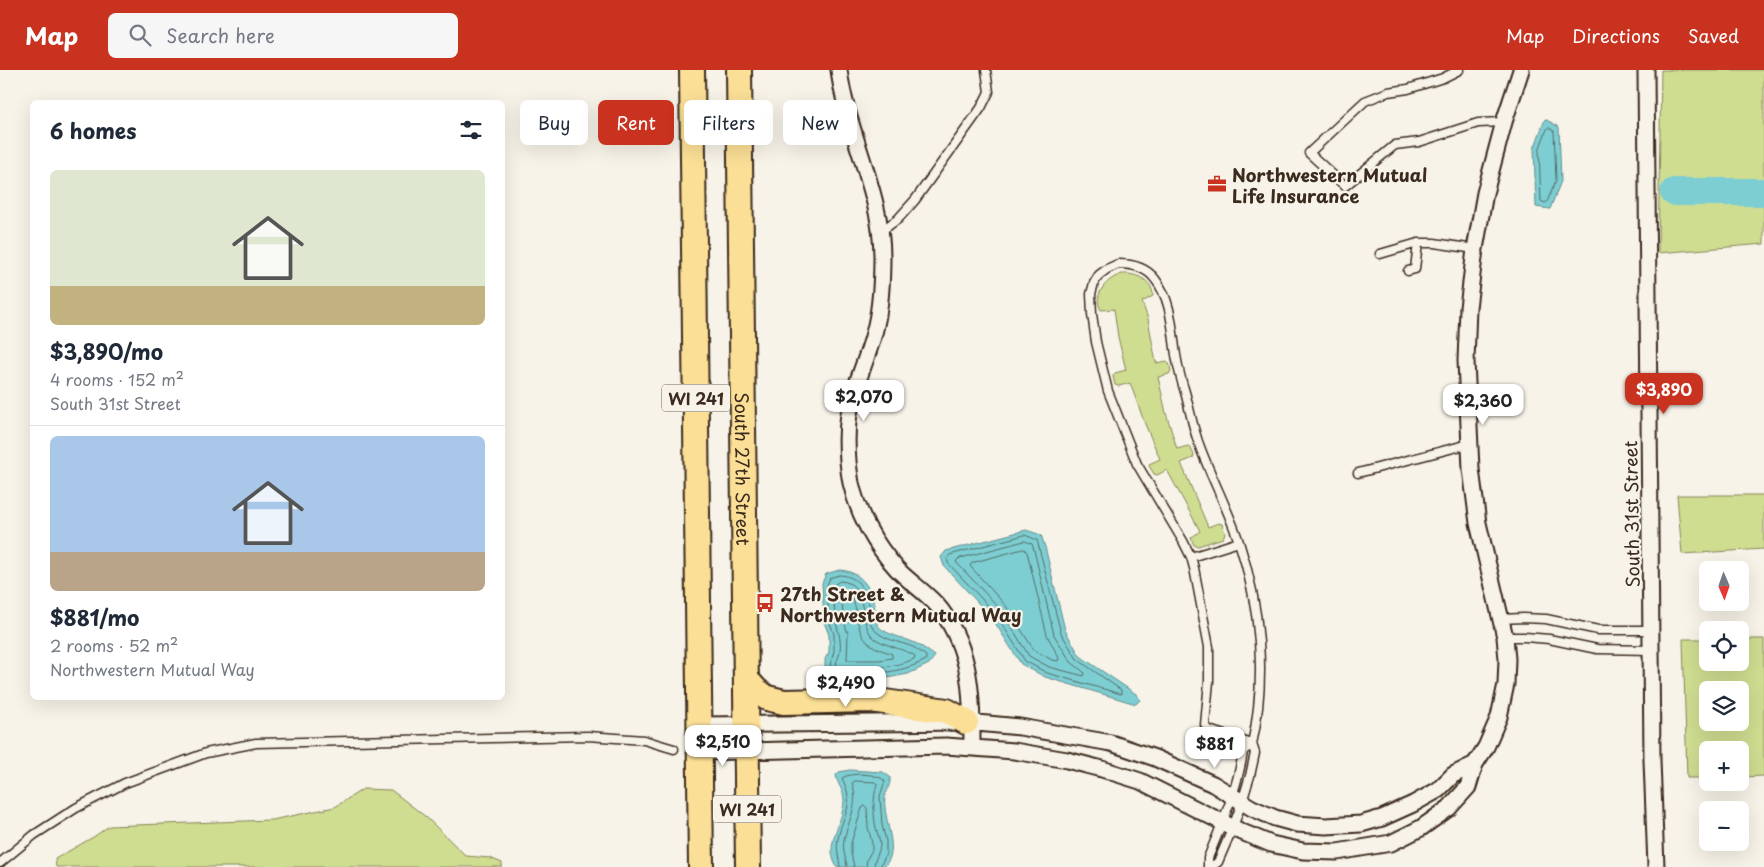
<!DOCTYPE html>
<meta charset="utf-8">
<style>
body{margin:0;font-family:"Playpen Sans",sans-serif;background:#f6f6f7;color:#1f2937;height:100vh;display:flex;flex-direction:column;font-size:19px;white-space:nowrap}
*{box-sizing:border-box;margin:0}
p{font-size:16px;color:#747a83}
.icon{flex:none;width:28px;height:28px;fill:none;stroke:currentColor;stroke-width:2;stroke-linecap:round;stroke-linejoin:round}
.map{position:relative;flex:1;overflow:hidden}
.sheet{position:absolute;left:30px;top:30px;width:475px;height:600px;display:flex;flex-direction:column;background:#fff;border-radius:8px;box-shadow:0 5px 20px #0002}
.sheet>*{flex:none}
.top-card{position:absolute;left:520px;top:30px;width:475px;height:45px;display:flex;gap:10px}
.needle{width:32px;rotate:178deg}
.buttons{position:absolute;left:1699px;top:491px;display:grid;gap:10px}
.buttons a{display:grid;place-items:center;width:50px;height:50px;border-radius:8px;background:#fff;box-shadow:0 5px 20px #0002;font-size:25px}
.price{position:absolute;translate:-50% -42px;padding:0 11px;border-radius:10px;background:#fff;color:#222;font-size:16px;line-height:32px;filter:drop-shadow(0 1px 2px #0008)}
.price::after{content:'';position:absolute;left:50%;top:30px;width:15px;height:11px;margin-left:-8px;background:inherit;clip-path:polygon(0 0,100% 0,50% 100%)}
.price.on{background:#c8321e;color:#fff}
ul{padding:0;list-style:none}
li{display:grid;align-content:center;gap:10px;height:265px;padding:0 20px}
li+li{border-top:1px solid #e0e1e3}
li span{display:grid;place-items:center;height:155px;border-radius:8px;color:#555}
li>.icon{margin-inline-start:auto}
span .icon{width:90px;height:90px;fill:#fffc;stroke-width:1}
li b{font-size:21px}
h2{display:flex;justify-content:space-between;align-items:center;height:60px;padding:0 20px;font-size:21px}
.pill{padding:0 18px;border-radius:8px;background:#fff;box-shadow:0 5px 20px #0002;font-size:18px;line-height:45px}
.pill.on{background:#c8321e;color:#fff}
header{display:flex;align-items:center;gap:30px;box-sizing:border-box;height:70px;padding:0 25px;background:#c8321e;color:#fff}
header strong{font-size:24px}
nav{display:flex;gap:28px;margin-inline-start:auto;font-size:18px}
.search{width:350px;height:45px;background:#f6f6f7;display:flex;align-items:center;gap:12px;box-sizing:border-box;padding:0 18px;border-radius:8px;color:#747a83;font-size:19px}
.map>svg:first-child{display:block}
.green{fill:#cfdd91;stroke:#858458;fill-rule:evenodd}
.water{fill:#7dced3;stroke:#638c8b}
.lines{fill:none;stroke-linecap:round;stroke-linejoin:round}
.shore{stroke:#556c66;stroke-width:1}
.river{stroke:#7dced3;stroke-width:28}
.lane-casing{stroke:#3b2a1e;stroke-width:11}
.street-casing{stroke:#3b2a1e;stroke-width:19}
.primary-casing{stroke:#3b2a1e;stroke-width:28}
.lane{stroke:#f7f3e8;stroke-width:8}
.street{stroke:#f7f3e8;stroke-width:15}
.primary{stroke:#fbdf96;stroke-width:24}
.labels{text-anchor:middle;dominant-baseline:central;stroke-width:4.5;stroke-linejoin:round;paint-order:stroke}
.shield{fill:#f7f3e8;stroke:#73665b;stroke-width:1}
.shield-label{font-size:16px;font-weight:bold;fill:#3b2a1e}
.poi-label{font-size:18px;font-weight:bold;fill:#3b2a1e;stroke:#f7f3e8;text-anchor:start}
.street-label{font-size:18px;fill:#3b2a1e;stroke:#f7f3e8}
</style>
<header>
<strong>Map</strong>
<div class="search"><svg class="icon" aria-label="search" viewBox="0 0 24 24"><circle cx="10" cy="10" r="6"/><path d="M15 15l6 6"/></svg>Search here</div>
<nav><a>Map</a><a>Directions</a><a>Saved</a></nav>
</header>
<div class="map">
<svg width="1764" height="797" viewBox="0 0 1764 797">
<rect width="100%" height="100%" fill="#f7f3e8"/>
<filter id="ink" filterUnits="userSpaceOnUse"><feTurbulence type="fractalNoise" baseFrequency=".02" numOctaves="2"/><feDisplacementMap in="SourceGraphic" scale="10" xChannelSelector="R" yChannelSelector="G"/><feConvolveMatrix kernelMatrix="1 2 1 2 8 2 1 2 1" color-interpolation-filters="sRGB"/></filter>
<g filter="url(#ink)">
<path class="green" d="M1661 0H1764V174L1658 183Z
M1122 204C1136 203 1153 210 1153 226L1142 232 1148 249 1156 293 1167 291 1169 293 1171 301 1169 304 1158 307 1166 343 1177 379 1188 376 1190 377 1194 385 1193 388 1181 393 1208 457 1218 453 1222 454 1225 463 1223 468 1198 476 1194 475 1191 468 1200 461 1167 400 1157 405 1154 404 1149 396V394L1160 389 1145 354 1130 313 1119 316 1115 315 1113 306 1115 303 1126 300 1118 267 1114 239 1101 240C1092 225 1107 208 1122 204Z
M1677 425H1764V479L1682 484Z
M1683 569H1707L1708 592H1740V569H1764V706L1740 707V680H1708L1707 708H1687ZM1708 620H1740V652H1708Z
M363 719 391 720 426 747 466 786 490 788 502 793V797H56L55 789 95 766 109 756 272 750 335 737Z"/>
<path class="water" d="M1545 49 1559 57 1561 111 1550 139 1536 137 1534 79Z
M1026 460 1041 465 1045 477 1065 560 1080 586 1136 624 1140 630 1136 634 1045 607 1021 594 992 548 944 496 941 487 946 481Z
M839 500C861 501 872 518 875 539 875 545 875 552 879 557 887 565 905 568 915 573 922 576 928 581 935 586L929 594 908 604 882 609 840 610 832 608 825 597V589L829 582V565L824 552 822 513 826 504Z
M850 700 883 702 890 707C891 715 887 718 885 726 882 744 896 772 890 787 889 791 886 794 884 797H837C823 775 843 754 844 731 844 719 837 715 836 705L839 702Z"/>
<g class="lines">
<path class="shore" d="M1549 58 1554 61 1556 110 1547 132 1545 133 1541 131 1539 80 1547 59Z
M1025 465 1037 470 1061 563 1077 589 1121 620V624L1047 603 1025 591 996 544 948 493 947 488 950 485Z
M1025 471 1032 474 1034 480 1054 565 1071 592 1085 603 1084 606 1049 597 1029 586 1001 540 956 492 958 489Z
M1024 479 1027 482 1047 565 1059 588 1058 591 1052 590 1034 580 1006 536 970 496 972 493Z
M840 505C860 506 868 523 870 540 870 545 870 552 872 556 878 569 901 572 913 577 918 580 922 583 926 586V590C899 604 871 604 841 605L835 603 830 595 834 581V564L829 550 827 515 830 508Z
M840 511C870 512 857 552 873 567 880 574 902 579 912 584L915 586 914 589C897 597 857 602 839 598L836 593C845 574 838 565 835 547 834 537 834 526 833 516Z
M842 520H845C863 534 851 560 870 574 876 579 885 581 892 584V588L879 590H847L848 564 843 548Z
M840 797C839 788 836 779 838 769 843 742 856 737 842 708 851 702 877 703 885 711L880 726 882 755 886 771V784L880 797
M847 797C846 788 842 780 844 770 848 751 860 733 852 713L855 711 875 712 877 714C873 728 873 744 876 758 877 764 880 769 880 774 880 783 874 788 874 797
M854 797 851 783V773L862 738 865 736 867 738 868 757 872 773V780L867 789 866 797"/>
<path class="river" d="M1674 122H1764"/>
<g class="lane-casing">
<path id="lane" d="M1459 0 1443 8 1408 19 1388 22 1365 31 1309 83 1345 116 1395 75 1419 72 1478 53 1504 52
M881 161 898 149 915 130 981 38 989 22 986 0
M1380 184 1418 173H1434L1475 179
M1118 194C1133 194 1146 197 1155 209 1172 230 1172 260 1176 285 1178 297 1181 310 1185 322 1190 340 1193 359 1200 377 1212 409 1228 439 1239 472 1260 535 1267 608 1252 674L1209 660 1205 655 1209 611V577L1194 498 1191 487 1183 471 1137 394 1108 321 1096 272 1092 244 1091 224 1094 213 1099 205 1107 199Z
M1408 201 1415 199 1418 173
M1358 403 1469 374
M1191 487 1239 472
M1501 549 1523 548 1546 549 1598 560H1651
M1505 567H1525L1549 569 1597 579 1651 580
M0 793 34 765 76 738 125 713 206 683 256 673 588 666 644 670 674 679
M1208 797V788C1222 753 1238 718 1243 681L1252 674 1255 683 1250 706 1242 732 1233 757 1218 792 1211 797"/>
</g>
<g class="street-casing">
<path id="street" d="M839 0C847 64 882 122 882 187 882 209 881 233 876 255 871 279 860 302 853 326 845 352 846 386 851 413 858 444 875 475 897 499 910 513 929 524 941 540 972 582 972 627 972 677
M1646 0 1652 690 1656 797
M700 655 966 652 1020 657 1111 673 1155 688 1213 714 1252 738 1275 748 1297 754 1326 756 1361 754 1382 748 1413 734 1438 720 1453 705 1475 694
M700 682 946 676 1014 681 1067 690 1102 699 1140 711 1242 762 1271 774 1303 781 1337 782 1391 773 1421 758 1449 738 1468 717 1475 694 1486 677 1499 647 1506 614 1507 589 1505 567 1478 453 1471 399 1466 291 1468 238 1475 179 1485 123 1504 52 1521 0"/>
</g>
<g class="primary-casing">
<g id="primary">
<path d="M692 0 701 797"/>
<path id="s1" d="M739 0 748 797"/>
<path d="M746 609 756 620 767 628 784 632 871 630 947 641 966 652"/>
</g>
</g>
<use href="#lane" class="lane"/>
<use href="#street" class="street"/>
<use href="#primary" class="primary"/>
</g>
</g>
<defs>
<g id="office-bare" transform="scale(1.5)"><path d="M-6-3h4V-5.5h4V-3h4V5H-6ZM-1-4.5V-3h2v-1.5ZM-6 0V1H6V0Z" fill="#c8321e" stroke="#f7f3e8" stroke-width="2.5" paint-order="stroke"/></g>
<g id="bus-bare" transform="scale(1.5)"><path d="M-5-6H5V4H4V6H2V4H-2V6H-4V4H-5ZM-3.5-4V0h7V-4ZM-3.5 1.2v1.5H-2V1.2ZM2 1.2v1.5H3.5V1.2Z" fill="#c8321e" stroke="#f7f3e8" stroke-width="2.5" paint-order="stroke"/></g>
</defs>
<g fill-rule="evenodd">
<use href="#office-bare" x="1217" y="114"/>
<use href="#bus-bare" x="765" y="533"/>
</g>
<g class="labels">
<g class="shield">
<rect x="662" y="314.5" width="68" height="27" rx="4"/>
<rect x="713" y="725.5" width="68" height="27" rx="4"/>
</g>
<g class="shield-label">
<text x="696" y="328">WI 241</text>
<text x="747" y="739">WI 241</text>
</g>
<g class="poi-label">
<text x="1232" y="104">Northwestern Mutual<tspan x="1232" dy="21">Life Insurance</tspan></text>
<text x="780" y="523">27th Street &amp;<tspan x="780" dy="21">Northwestern Mutual Way</tspan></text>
</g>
<g class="street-label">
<text stroke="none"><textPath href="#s1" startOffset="399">South 27th Street</textPath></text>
<text transform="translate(1631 444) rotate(-91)">South 31st Street</text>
</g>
</g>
</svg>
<div class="buttons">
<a><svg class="needle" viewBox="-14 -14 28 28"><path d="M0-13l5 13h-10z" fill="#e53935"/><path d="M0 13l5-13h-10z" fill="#747a83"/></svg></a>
<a><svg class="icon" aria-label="locate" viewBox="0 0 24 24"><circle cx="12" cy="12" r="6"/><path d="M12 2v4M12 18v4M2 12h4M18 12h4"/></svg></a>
<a><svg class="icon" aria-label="layers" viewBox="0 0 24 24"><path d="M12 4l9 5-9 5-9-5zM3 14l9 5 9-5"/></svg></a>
<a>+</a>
<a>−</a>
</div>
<b class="price on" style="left:1664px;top:345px">$3,890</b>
<b class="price" style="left:864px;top:352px">$2,070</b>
<b class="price" style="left:1483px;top:356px">$2,360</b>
<b class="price" style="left:846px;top:638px">$2,490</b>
<b class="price" style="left:723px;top:697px">$2,510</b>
<b class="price" style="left:1215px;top:699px">$881</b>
<div class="top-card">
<a class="pill">Buy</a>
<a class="pill on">Rent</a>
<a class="pill">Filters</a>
<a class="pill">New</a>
</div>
<section class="sheet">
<h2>6 homes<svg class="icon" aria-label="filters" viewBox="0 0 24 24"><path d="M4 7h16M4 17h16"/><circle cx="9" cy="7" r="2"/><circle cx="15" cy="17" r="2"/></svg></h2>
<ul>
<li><span style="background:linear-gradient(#dfe7d0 75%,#c2b280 0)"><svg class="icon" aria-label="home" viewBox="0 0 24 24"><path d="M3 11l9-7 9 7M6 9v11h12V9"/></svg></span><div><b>$3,890/mo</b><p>4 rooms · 152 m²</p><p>South 31st Street</p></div></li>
<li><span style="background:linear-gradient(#a9c7e8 75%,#b9a48a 0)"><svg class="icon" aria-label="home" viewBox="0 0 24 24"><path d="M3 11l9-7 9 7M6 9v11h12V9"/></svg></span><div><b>$881/mo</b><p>2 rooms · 52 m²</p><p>Northwestern Mutual Way</p></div></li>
</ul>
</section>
</div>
